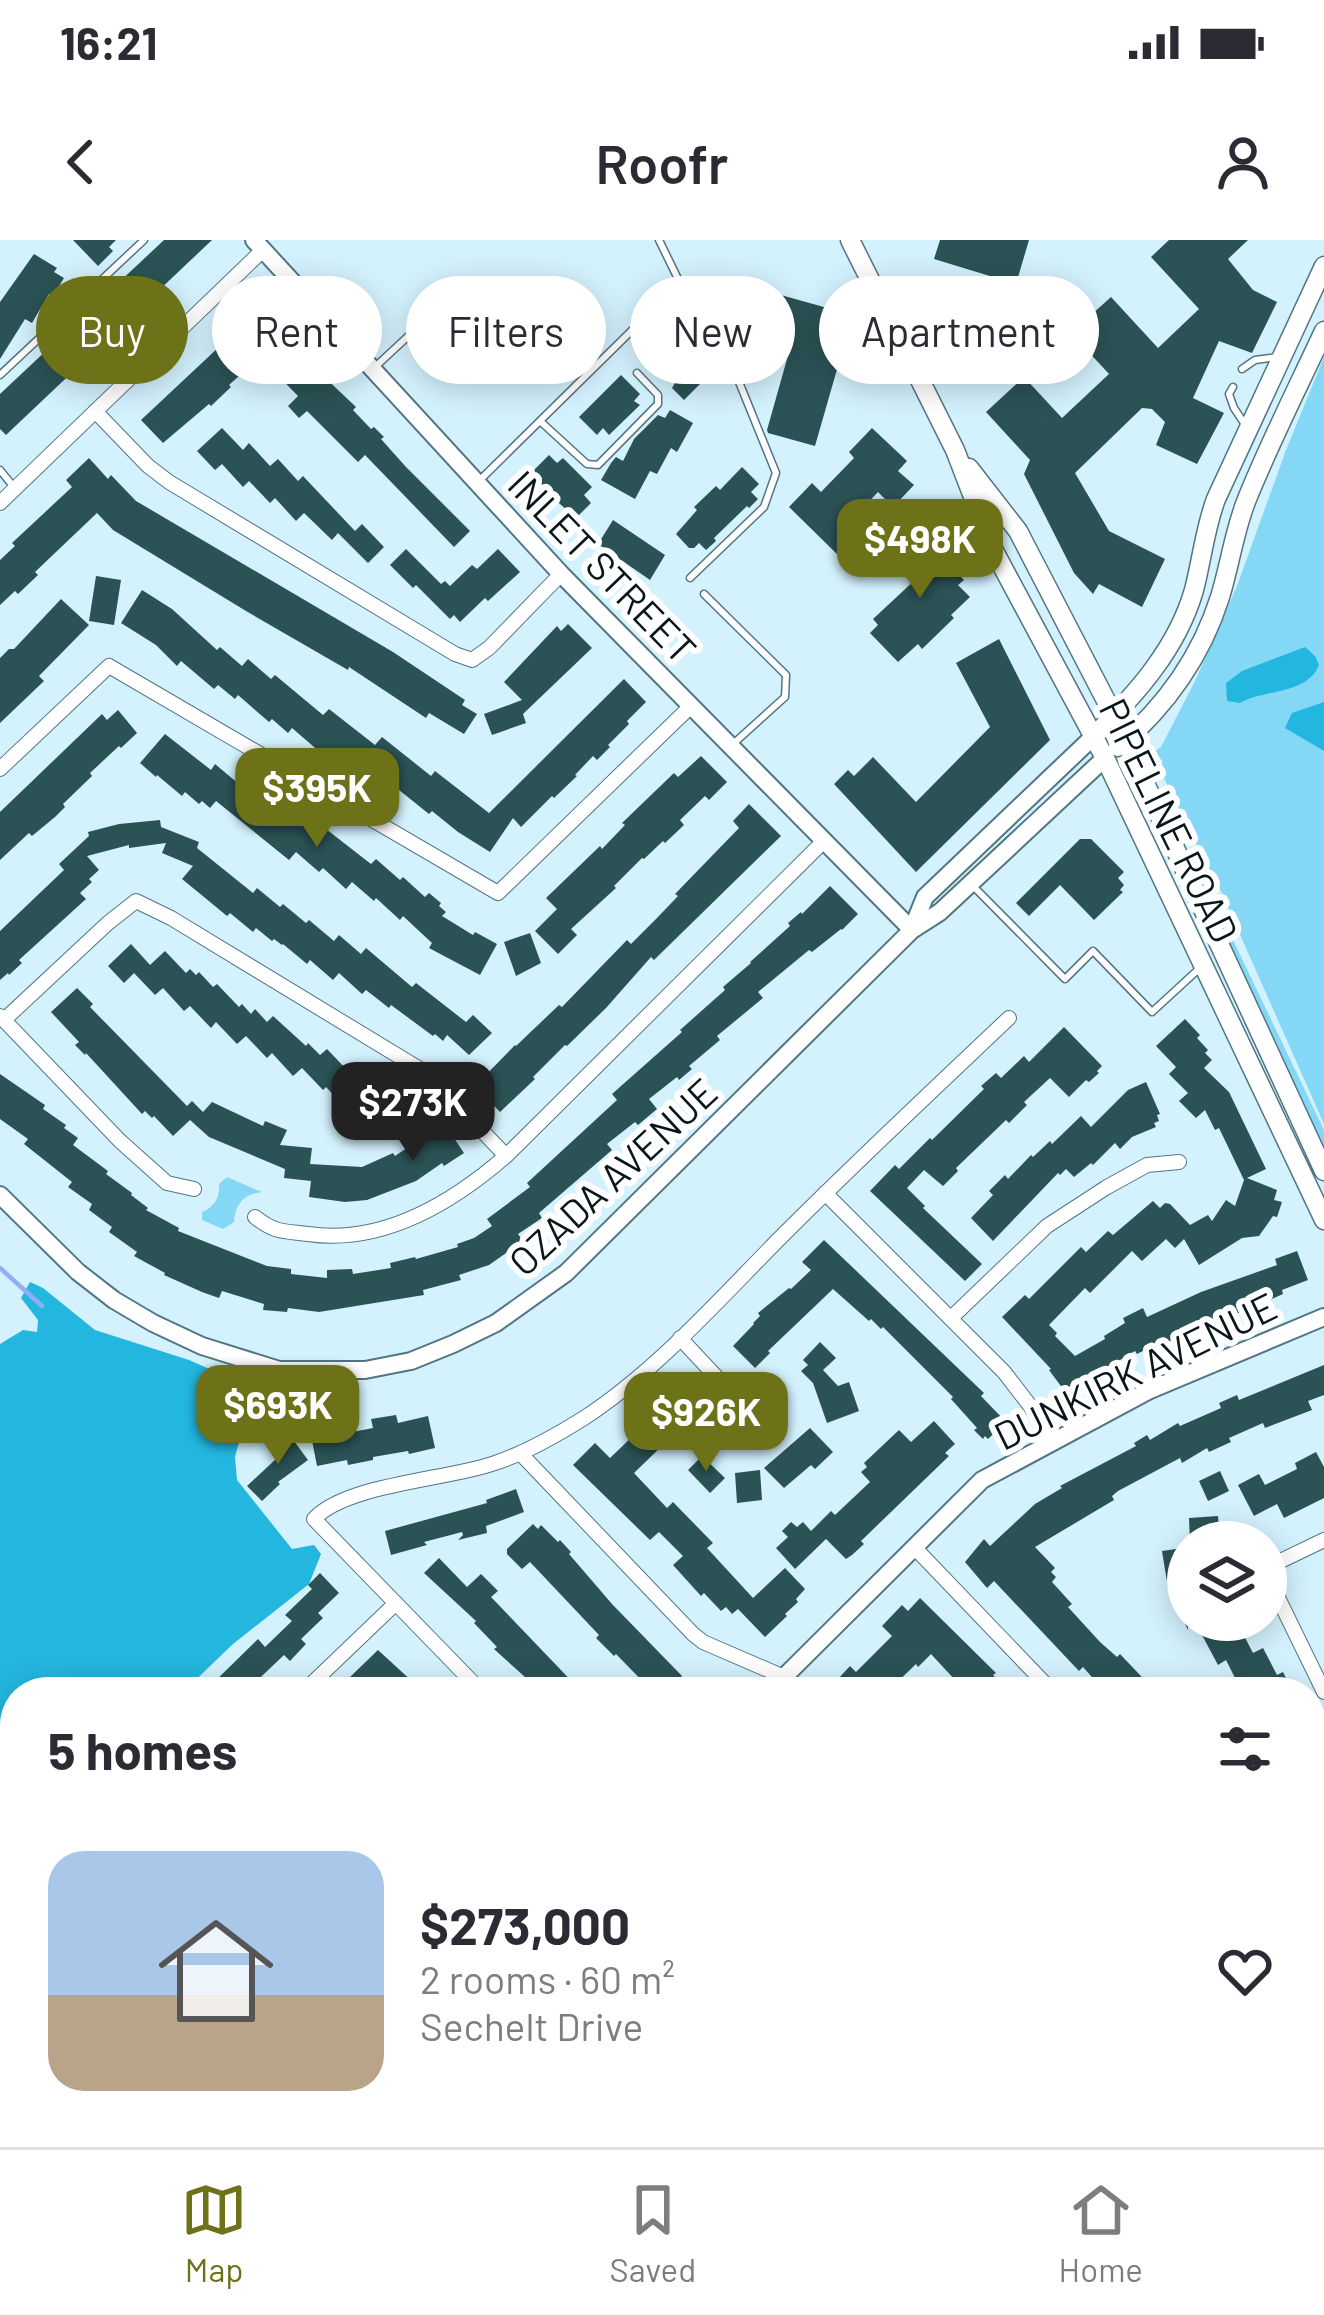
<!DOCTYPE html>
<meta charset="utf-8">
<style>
body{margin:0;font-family:Barlow,sans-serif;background:#f2f2f3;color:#2b2b33;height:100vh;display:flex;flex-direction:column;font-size:45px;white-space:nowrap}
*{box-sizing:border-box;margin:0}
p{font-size:39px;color:#7c7c81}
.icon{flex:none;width:66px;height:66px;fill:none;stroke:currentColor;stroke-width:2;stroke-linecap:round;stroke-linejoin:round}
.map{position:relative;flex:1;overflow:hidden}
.details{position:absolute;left:0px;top:1437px;width:1326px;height:471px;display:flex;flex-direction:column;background:#fff;border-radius:48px 48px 0 0;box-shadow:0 6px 30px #0003}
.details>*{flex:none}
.guide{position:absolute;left:36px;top:36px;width:1254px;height:108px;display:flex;gap:24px}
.tools{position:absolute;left:1167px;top:1281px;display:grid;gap:24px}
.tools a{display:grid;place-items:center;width:120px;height:120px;border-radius:50%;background:#fff;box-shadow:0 6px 30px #0003;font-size:60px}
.price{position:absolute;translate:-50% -102px;padding:0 27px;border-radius:24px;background:#6d7219;color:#fff;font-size:39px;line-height:78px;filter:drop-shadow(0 3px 6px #0008)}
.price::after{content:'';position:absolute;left:50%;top:72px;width:36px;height:27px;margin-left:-18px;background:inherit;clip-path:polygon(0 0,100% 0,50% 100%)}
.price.on{background:#222;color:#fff}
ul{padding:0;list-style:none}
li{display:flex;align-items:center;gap:36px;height:300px;padding:0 48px}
li span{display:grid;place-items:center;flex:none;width:336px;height:240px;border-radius:36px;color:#555}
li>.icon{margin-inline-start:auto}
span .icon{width:144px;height:144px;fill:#fffc;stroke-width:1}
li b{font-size:51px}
h2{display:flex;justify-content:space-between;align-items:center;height:144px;padding:0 48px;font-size:51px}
.pill{padding:0 42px;border-radius:54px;background:#fff;box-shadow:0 6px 30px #0003;font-size:42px;line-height:108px}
.pill.on{background:#6d7219;color:#fff}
.status{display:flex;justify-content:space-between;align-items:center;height:84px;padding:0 60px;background:#fff;direction:ltr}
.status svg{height:33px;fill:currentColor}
header{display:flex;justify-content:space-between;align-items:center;height:156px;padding:0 48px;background:#fff;font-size:54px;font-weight:600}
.menu{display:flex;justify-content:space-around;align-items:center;height:168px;border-top:3px solid #e1e1e2;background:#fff;font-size:33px;color:#7c7c81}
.menu a{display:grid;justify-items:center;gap:6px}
.menu .on{color:#6d7219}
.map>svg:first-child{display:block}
.green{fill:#84d8f6}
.forest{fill:#23b7e0}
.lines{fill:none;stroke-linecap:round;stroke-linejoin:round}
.stream{stroke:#92aef2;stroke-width:4.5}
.building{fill:#2b5355}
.service-casing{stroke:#527582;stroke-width:9}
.minor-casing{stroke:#527582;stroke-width:16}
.tertiary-casing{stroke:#527582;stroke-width:20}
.secondary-casing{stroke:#527582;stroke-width:21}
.service{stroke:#fff;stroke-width:6}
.minor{stroke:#fff;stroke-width:14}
.tertiary{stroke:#fff;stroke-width:16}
.secondary{stroke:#fff;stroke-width:18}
.labels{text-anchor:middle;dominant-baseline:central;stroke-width:12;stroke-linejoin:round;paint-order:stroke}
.street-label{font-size:39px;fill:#07161b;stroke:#fff}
</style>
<div class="status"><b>16:21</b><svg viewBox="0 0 49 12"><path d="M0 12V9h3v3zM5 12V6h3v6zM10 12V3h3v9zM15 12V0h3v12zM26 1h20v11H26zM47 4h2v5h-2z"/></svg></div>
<header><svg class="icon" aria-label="back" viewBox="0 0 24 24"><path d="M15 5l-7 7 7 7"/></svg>Roofr<svg class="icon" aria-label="person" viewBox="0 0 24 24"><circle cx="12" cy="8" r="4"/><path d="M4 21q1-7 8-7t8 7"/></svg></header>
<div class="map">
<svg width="1324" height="1907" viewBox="0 0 1324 1907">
<rect width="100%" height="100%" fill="#d4f2fe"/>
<path class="green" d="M1324 117V884L1218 645H1216L1161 532V522H1163L1155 511 1161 507 1195 441 1237 346 1286 210Z
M1222 677 1324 890V916L1217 682Z
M227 937 262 952C244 954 235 964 234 982L223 989 202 980V972C214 967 220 958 219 944Z
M1324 1811V1901L1311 1886V1822Z"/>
<path class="forest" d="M1305 407 1315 416 1319 425C1307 455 1264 449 1240 463L1227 461 1226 443 1242 431Z
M1324 462V511L1285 488 1292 473Z
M30 1042 43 1048 95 1090 189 1120 223 1135 269 1136 291 1153 294 1172 285 1190 239 1202 235 1217 237 1240 292 1309 314 1305 321 1314 309 1344 233 1404 183 1452H15V1611L0 1626V1104L23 1090 37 1092 38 1080 21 1058Z"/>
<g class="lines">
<path class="stream" d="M0 1028 42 1066"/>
</g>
<path class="building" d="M73 0H116L109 7 113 11 98 26Z
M164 0H212L6 195 0 189V154Z
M940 0H1029L1016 44 934 19Z
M1169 0H1248L1228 19 1253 50 1277 62 1252 113 1219 101 1193 158 1224 173 1197 224 1156 205 1165 182 1152 169 1142 168 1075 233 1109 291 1165 319 1142 367 1099 344 1093 354 1074 333 1024 234 1030 220 986 172 1024 137 1062 178 1109 134 1071 93 1111 57 1158 108 1199 69 1151 17Z
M34 14 57 28 54 32 64 38 53 56 49 54 32 83 25 79 0 119V62Z
M720 38 831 69 824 92 846 98 815 206 768 193 767 190 789 112 732 96 730 105 712 99 704 92Z
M269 60 292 84 272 103 291 121 304 108 322 127 318 131 356 167 353 170 371 189 374 187 384 197 381 199 406 227 470 291 454 307 365 215 358 222 307 171 299 178 288 166 298 156 260 117 229 145 231 147 211 166 209 164 163 203 141 180Z
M662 96 680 114 662 132 644 114Z
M686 124 703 141 684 160 672 148Z
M621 135 640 154 634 161 640 165 609 195 603 188 597 195 579 177Z
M670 170 693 183 677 212 671 208 657 234 650 231 635 259 601 240 611 223 616 217 623 221 634 199 658 175 665 178Z
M222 188 243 210 249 203 270 226 278 219 298 241 303 236 355 291 362 284 384 307 368 323 338 293 332 300 304 273 296 281 275 258 270 263 249 241 243 247 222 224 215 230 197 211Z
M872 188 907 221 898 231 914 245 893 267 878 252 854 277 866 288 839 316 789 267 812 243 821 252 854 218 849 212Z
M549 215 557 223 563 218 592 247 584 255 591 263 576 278 552 257 532 232Z
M89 218 108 239 111 235 136 261 393 412 465 460 462 465 477 474 464 494 429 473 426 478 349 427 348 430 246 371 113 290 97 273 35 332 38 335 18 354 15 351 0 365V320L15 306 12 303 72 247 66 240Z
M742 227 759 244 751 252 758 259 749 268 747 266 714 298 716 301 706 310 699 303 694 308H689L676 294 697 270 694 267 716 246 720 250Z
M613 280 665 315 650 340 598 304Z
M918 296 931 309 937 303 946 313 942 317 964 340 958 345 970 357 951 375 954 378 922 409 918 404 898 422 870 393 878 385 873 379 916 339 896 317Z
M406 309 441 344 445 341 450 346 472 325 477 329 498 309 520 332 488 361 485 358 460 382 454 375 450 379 416 345 413 348 390 325Z
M96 336 121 340 114 385 89 381Z
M142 350 172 369 217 410 220 407 242 426 248 419 271 439 275 435 323 475 329 469 375 505 382 497 431 536 435 531 489 573 624 439 646 462 627 481 629 484 608 505 610 507 597 520 593 516 575 535 577 536 554 558 552 556 521 587 513 578 490 612 458 592 432 571 429 574 399 550 394 556 376 541 374 543 365 535 363 538 349 526 347 529 324 509 321 513 292 488 288 493 272 479 269 482 238 455 235 459 218 445 214 449 181 421 177 426 156 405 121 383Z
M61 359 89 385 39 436 44 441 0 483V418L9 409H14Z
M568 384 592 408 523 474 526 483 492 495 484 474 522 460 504 442 557 386 561 391Z
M999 399 1050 500 916 632 834 544 848 530 854 536 873 517 916 562 990 487 956 423Z
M118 470 137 493 121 508 119 506 90 533 92 536 63 564 65 567 55 577 32 596 29 593 0 620V572L102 474 107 480Z
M165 494 211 530 215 524 240 545 246 539 278 568 281 564 294 575 296 573 321 595 326 589 371 624 376 619 400 640 403 637 425 657 429 653 441 663 439 666 446 672 442 676 473 695 475 692 497 704 480 735 429 708 432 703 403 676 400 680 376 658 374 661 352 642 346 649 323 628 319 632 296 612 289 620 216 561 210 568 202 561 199 564 185 552 182 556 157 535 156 537 140 523Z
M701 516 727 542 709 560 705 556 680 580 684 585 665 603 663 601 644 619 642 618 614 646 616 648 571 689 577 695 558 714 535 691 557 669 546 658 600 606 602 609 625 585 622 583 674 533 678 537Z
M749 564 781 596 654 720 651 717 606 768 567 806 565 805 533 837 535 839 500 872 475 846 515 805 516 806 559 765 562 767 627 700 631 704 657 678 678 656 675 654 739 588 733 581Z
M160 580 161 587 199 602 197 608 253 653 257 648 280 667 283 664 306 683 309 680 334 701 339 695 361 714 366 708 412 747 416 743 466 782 473 775 492 793 469 815 447 795 443 801 435 794 433 796 391 765 389 768 366 750 362 754 339 733 333 740 310 720 307 724 283 704 282 705 274 699 272 701 256 688 253 692 230 673 227 676 204 657 182 639 193 626 162 613 166 603 129 608V605L87 616 99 630 89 639 92 642 80 653 86 659 19 720 22 723 9 735 8 733 0 740V691L64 630 59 624 89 596 88 592 119 584Z
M1080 599H1091L1124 632 1118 638 1124 645 1120 650 1123 652 1094 680 1060 645 1029 676 1016 663Z
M830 646 858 674 842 690 841 689 812 712 809 710 758 752 763 758 717 796 720 800 689 826 692 829 679 840 677 837 649 859 657 869 638 885 635 882 607 904 612 910 539 973 542 978 518 994 523 1001 489 1025 459 1035 461 1040 423 1050 424 1055 319 1072 288 1068 287 1072 263 1070 264 1064 222 1051 219 1058 202 1052 164 1035 165 1033 134 1016 137 1012 109 992 112 987 89 970 92 964 68 947 72 942 24 904 28 899 0 879V834L45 865 43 869 66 885 64 888 78 898 73 905 108 931 106 934 132 953 131 955 148 968 146 970 179 988 178 991 267 1026 291 1029V1034L327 1038V1030L352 1029 353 1034 391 1028 390 1023 415 1017 416 1019 458 1007 457 1004 474 998 492 986 487 979 530 947 527 943 617 860 612 854 682 792 680 790 725 750 723 747 751 723 750 722 790 686 788 683 801 672 802 674Z
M530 693 541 723 516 736 504 702Z
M131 704 150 725 165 711 186 733 190 729 196 735 199 732 213 747 217 744 239 767 242 764 251 774 255 769 267 782 273 776 306 806 308 803 320 815 327 809 348 831 351 828 373 851 380 844 397 862 375 883 355 862 347 869 326 847 323 850 302 828 293 836 272 813 267 818 246 796 237 804 216 782 211 788 190 766 184 771 163 748 155 755 134 733 124 743 108 726Z
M77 748 93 764 90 767 187 866 192 861 203 872 212 862 263 886 265 881 287 890 280 905 312 908 310 924 362 927 393 913 395 916 444 883 464 913 444 926 442 923 416 941 367 960 345 962 309 957 311 941 284 938 285 929 209 897 190 880 173 896 154 876 152 878 145 871 142 874 86 813 85 815 75 805 79 802 51 772Z
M1185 779 1200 795 1197 798 1208 810 1205 813 1212 820 1204 828 1229 852 1266 929 1247 938 1277 950 1274 960 1282 962 1277 977 1273 976 1259 996 1242 998 1199 1025 1184 999 1175 1008 1166 999 1142 1021 1132 1011 1090 1053 1085 1048 1049 1085 1057 1093 1055 1096 1075 1116 1105 1099 1104 1096 1125 1083 1123 1078 1143 1068 1147 1077 1201 1052 1277 1025 1275 1019 1297 1011 1308 1040 1282 1050 1283 1054 1252 1068 1226 1078 1225 1075 1194 1091 1166 1103 1164 1100 1137 1114 1135 1111 1066 1153 1049 1130 1051 1129 1002 1077 1025 1055 1029 1059 1081 1007 1086 1012 1108 991 1113 995 1153 961 1160 968 1165 963 1170 964 1190 985 1208 975 1212 981 1226 960 1235 966 1244 940 1219 888 1215 890 1205 870 1196 878 1179 861 1188 853 1169 834 1176 827 1156 806Z
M1064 787 1102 826 1097 831 1099 833 1089 842 1086 840 1069 857 1050 838 1024 862 1027 865 1009 883 1006 880 956 928 958 931 943 946 924 930 907 948 925 966 923 968 982 1024 965 1041 870 951 895 925 899 929 930 898 932 900 984 849 981 846 996 833 1001 838 1024 816 1029 822Z
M1146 842 1160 874 1157 875 1159 881 1154 883 1156 887 1132 897 1120 909 1115 903 1093 925 1091 923 1074 937 1066 929 1060 935 1058 933 993 1001 971 978 993 955 989 951 1005 935 1008 939 1031 915 1033 917 1050 901 1052 904 1081 876 1091 887 1128 850Z
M824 1000 984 1153 981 1156 1006 1182 988 1199 985 1196 983 1199 974 1190 977 1188 951 1159 953 1157 883 1087 881 1089 871 1079 869 1081 833 1049 768 1111 770 1113 755 1128 733 1106 754 1084 753 1083 760 1076 758 1073 789 1048 791 1049 811 1030 802 1022Z
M820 1102 836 1118 823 1130 838 1146 849 1142 859 1171 827 1183 813 1143 801 1131 808 1125 803 1120Z
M1324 1125V1155L1308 1161 1312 1170 1265 1188 1263 1183 1229 1198 1231 1202 1209 1212 1207 1208 1182 1223 1180 1218 1118 1251 1112 1256 1114 1260 1035 1307 1055 1328 1051 1332 1056 1337 1052 1342 1072 1364 1068 1367 1100 1402 1117 1417 1120 1414 1156 1452H1105L1083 1427 1079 1431 994 1341 987 1348 965 1322 984 1299 990 1306 1035 1264 1062 1248 1060 1246 1136 1206 1134 1203 1147 1195 1150 1200 1178 1183 1180 1186 1221 1168 1219 1163 1237 1155 1239 1160Z
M686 1142 707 1163 684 1186 687 1188 676 1199 668 1204 666 1202 634 1233 667 1268 673 1262 713 1303 707 1308 753 1358 785 1328 805 1349 796 1359 798 1362 785 1374 787 1376 765 1397 738 1369 732 1374 726 1367 721 1371 704 1353 701 1356 673 1325 683 1316 659 1292 650 1300 573 1225 595 1203 610 1218 634 1195 631 1191 640 1183 643 1187Z
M396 1175 398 1183 428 1176 435 1208 409 1214 408 1211 373 1217V1220L348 1225 347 1220 317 1226 310 1190 336 1185 337 1195 373 1188 371 1179Z
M934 1181 955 1204 945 1213 949 1216 861 1301 864 1304 852 1315 846 1319 826 1299 795 1329 776 1308 788 1297 782 1291 791 1282 797 1287 803 1282 811 1291 831 1271 835 1275 870 1242 861 1232 867 1227 864 1223 899 1190 911 1202Z
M810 1188 833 1212 815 1229 811 1225 784 1248 764 1228Z
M288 1193 308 1220 278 1242 280 1244 262 1261 247 1246 277 1218 269 1207Z
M1316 1212 1324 1227V1258L1284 1278 1277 1264 1254 1276 1238 1245 1259 1234 1265 1245 1297 1229 1295 1223Z
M702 1216 725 1238 710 1253 688 1230Z
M760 1230 762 1260 737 1263 735 1233Z
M1220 1231 1229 1251 1208 1261 1199 1241Z
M516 1249 524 1272 486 1286 487 1293 458 1300 463 1295 462 1292 424 1302 427 1305 391 1315 385 1291 487 1263 486 1260Z
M1218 1276 1220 1301 1190 1302 1189 1278Z
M533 1284 538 1289 541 1285 558 1302 560 1300 571 1312 569 1314 612 1364 682 1436 665 1452H653L616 1414 614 1416 596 1398 599 1395 530 1322 522 1329 507 1314V1309Z
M1183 1308 1188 1341V1390L1168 1348 1162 1311Z
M439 1318 467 1347 481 1334 498 1351 491 1357 582 1452H543L538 1447 534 1450 523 1439 525 1437 494 1409 497 1407 474 1383 476 1381 424 1333Z
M320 1333 339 1353 318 1373 323 1378 301 1399 306 1404 290 1421 284 1415 245 1452H204L258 1399 265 1407 292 1381 285 1375 312 1349 308 1345Z
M920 1358 996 1433 993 1435 1009 1452H959L952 1445 956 1441 931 1414 918 1427 916 1424 887 1452H852L838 1439 850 1426 856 1432 892 1396 882 1386 902 1365 908 1371Z
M1194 1380H1229L1233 1387 1238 1384 1253 1413 1263 1408 1277 1435 1283 1432 1293 1452H1246L1243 1446 1240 1448 1226 1420 1218 1425Z
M378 1410 415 1444 407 1452H364L350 1437Z
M1311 1488 1324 1516V1581L1311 1556Z
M15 1636V1688L0 1702V1651Z
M1324 1735V1774L1311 1781V1741Z
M15 1786V1837L0 1821V1801Z
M11 1890 14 1893H59L52 1900 58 1907H0V1901Z
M160 1893H204L190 1907H145Z
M264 1893H350L383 1906 297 1907Z
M645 1893H686L681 1907H639Z
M799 1893H853L867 1907H813Z
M968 1893H1011L997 1907H953Z
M1118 1893H1169L1154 1907H1104Z"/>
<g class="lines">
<g class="service-casing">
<path id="service" d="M663 59 737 137 776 233 764 267 690 338
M913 118 976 90
M375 127 460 48
M1242 129 1255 120 1278 117
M0 135 144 0
M1233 147 1229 154 1234 168 1246 186
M540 181 587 224 598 225 658 164V155L637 133
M0 230 13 246
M481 239 680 43 659 0
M704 354 786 435 785 457 733 504
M973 646 1065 739 1093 711 1152 772 1201 727"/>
</g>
<g class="minor-casing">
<path id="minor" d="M95 171 148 226 169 242 455 414 472 420 489 408 561 334
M0 263 263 10
M0 529 109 426 498 653 691 466
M0 776 120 901 167 943 194 949
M4 780 108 683 136 661 171 678 428 834 506 916
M825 953 1004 1132 1041 1180 1053 1202
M255 977C275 993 284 991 308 994 383 1005 452 963 506 916L824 601
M951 1078 1047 986 1107 947 1147 925 1179 922
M680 1098 752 1175
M520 1213 693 1394 703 1402 784 1437
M914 1307 1053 1452
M1266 1328 1324 1300
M1266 1333 1324 1452
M303 1452 396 1363
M482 1452 314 1279C346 1244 447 1240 495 1223 525 1213 557 1195 584 1178 660 1128 721 1057 785 993 858 920 934 849 1009 778
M1311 1698 1324 1693
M0 1745 15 1730
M446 1893 483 1907
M94 1907 108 1893
M1047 1907 1062 1893"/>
</g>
<g class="tertiary-casing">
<path id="tertiary" d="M254 0 561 334 912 690
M912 689 925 657 1094 496
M0 955 78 1032 114 1060 153 1083 202 1106 279 1130H365L411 1121 453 1104 496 1083 566 1033 912 690 940 672 1105 518
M778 1452 784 1437 982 1240 1150 1150 1324 1077
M907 1893 920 1907
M596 1907 601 1893"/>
</g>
<g class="secondary-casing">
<path id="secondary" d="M850 0 955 210 994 311 1105 518 1324 980
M969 228 1018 291 1114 476 1324 931
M1094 496C1136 454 1177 409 1194 350 1202 319 1205 288 1216 259L1324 26
M1118 507C1165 467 1201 417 1220 357 1230 325 1234 291 1247 259 1270 202 1298 147 1324 91"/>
</g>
<use href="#service" class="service"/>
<use href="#minor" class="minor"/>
<use href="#tertiary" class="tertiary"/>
<use href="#secondary" class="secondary"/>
</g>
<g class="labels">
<g class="street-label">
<text transform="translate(603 326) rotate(46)">INLET STREET</text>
<text transform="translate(1170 580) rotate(64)">PIPELINE ROAD</text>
<text transform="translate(612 936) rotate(-43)">OZADA AVENUE</text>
<text transform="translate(1135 1130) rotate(-26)">DUNKIRK AVENUE</text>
</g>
</g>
</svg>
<div class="tools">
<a><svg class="icon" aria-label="layers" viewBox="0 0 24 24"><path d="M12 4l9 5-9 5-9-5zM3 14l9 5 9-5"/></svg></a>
</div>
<b class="price" style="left:920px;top:361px">$498K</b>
<b class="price" style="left:317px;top:610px">$395K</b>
<b class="price on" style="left:413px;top:924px">$273K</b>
<b class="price" style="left:278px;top:1227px">$693K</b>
<b class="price" style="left:706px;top:1234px">$926K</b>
<div class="guide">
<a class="pill on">Buy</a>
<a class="pill">Rent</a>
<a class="pill">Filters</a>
<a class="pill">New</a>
<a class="pill">Apartment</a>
</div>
<section class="details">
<h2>5 homes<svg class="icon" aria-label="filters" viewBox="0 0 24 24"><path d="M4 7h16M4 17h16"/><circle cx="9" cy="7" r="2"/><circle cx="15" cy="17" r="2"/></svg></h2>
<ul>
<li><span style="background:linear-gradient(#a9c7e8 60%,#b9a48a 0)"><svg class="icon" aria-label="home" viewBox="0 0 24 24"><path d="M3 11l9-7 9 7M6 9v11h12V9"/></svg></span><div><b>$273,000</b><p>2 rooms · 60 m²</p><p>Sechelt Drive</p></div><svg class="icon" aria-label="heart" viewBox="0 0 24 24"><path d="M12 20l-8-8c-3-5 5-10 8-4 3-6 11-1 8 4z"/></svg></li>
</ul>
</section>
</div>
<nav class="menu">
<a class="on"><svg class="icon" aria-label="map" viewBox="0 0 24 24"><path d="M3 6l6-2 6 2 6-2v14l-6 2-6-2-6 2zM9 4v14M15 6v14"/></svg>Map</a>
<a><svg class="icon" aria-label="saved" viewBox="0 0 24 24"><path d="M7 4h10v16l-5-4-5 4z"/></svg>Saved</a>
<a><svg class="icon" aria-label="home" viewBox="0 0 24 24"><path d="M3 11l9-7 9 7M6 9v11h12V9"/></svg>Home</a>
</nav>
